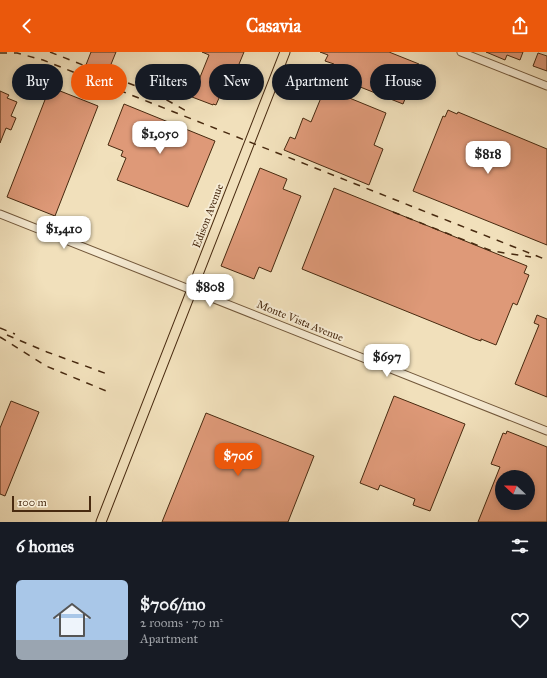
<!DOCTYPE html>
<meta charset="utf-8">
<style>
body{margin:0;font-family:"IM FELL Great Primer",serif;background:#242831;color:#f1f3f6;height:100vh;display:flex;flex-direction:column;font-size:15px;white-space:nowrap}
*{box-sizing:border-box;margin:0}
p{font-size:13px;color:#9ea1a6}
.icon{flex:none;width:22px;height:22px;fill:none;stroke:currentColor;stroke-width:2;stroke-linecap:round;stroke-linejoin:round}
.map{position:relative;height:470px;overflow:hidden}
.drawer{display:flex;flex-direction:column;background:#171b24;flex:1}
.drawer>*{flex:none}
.hud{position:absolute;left:12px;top:12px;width:523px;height:36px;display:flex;gap:8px}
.needle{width:26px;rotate:292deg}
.fabs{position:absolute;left:495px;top:418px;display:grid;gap:8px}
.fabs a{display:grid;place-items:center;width:40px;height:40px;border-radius:50%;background:#171b24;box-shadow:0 2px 6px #0003;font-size:20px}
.scale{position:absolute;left:12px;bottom:10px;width:79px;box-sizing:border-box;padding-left:4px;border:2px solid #482a10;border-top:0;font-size:11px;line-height:14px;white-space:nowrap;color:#482a10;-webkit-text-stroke:3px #f6ebd3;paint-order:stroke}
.price{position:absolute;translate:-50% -34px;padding:0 9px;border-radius:8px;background:#fff;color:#222;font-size:13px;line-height:26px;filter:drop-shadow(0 1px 2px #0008)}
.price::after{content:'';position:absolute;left:50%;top:24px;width:12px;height:9px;margin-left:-6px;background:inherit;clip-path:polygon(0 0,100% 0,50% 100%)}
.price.current{background:#ea580c;color:#fff}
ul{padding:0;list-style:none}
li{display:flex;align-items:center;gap:12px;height:100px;padding:0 16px}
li+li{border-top:1px solid #363941}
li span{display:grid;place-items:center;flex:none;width:112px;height:80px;border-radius:6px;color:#555}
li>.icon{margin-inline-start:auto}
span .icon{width:48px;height:48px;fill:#fffc;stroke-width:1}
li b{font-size:17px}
h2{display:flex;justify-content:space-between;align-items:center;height:48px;padding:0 16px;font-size:17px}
.pill{padding:0 14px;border-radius:18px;background:#171b24;box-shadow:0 2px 6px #0003;font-size:14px;line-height:36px}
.pill.current{background:#ea580c;color:#fff}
header{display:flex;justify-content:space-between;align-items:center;height:52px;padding:0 16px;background:#ea580c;color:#fff;font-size:18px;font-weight:700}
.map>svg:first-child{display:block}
.building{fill:#de9978;stroke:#482a10;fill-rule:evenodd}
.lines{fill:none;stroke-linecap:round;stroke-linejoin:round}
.minor-casing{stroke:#72583b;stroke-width:9}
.major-casing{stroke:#482a10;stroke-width:11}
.minor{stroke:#f6ebd3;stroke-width:7}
.major{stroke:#f1e0bb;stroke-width:9}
.rail{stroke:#482a10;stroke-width:1.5;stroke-dasharray:7 7;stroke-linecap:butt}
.labels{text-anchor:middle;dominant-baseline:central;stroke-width:4;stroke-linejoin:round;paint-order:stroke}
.street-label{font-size:11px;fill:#482a10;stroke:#f6ebd3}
</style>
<header><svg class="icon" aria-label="back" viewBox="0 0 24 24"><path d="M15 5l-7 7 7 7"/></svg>Casavia<svg class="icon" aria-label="share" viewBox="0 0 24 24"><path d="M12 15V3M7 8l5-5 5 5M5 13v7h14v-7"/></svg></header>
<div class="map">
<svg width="547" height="470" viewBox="0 0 547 470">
<rect width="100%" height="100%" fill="#f1e0bb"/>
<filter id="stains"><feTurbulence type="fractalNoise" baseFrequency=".005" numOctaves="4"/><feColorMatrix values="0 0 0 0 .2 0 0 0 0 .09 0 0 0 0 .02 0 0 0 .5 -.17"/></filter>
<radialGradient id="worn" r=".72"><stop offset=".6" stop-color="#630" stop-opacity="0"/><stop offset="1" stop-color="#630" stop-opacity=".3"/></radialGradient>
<path class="building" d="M91 0H116L105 27 84 18Z
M202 0H244L230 34 225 32 216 53 213 52V53L192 45 209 3Z
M320 0H389L419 12 403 52 330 23 334 12 325 9 328 3Z
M486 0H523L520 8 507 3 505 8Z
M538 1 547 4V19L533 14Z
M50 35 98 54 55 164 7 145Z
M325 36 386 61 374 93 383 97 369 133 284 98 290 85 295 87 303 66 311 70Z
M0 39 9 43 7 46 17 50 11 64 16 66 11 78 6 76 0 91Z
M124 52 215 89 188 155 117 128 126 106 121 104 123 99 108 93Z
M448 58 457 62 458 60 547 97V193L413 139 443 64 445 65Z
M260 116 287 127 283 137 301 144 271 220 259 215 254 227 221 214Z
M334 136 527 214 524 221 529 223 517 253 513 251 496 293 481 287V289L475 287 302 217Z
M537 263 547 267V345L515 332 539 273 534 271Z
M394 344 465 372 430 459 413 453 415 447 380 433 378 438 360 431Z
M11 349 39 360 5 444 0 442V376Z
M206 361 314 404 288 470H162Z
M507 379 547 395V470H478L500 415 491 412 503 381 506 382ZM502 425H528V451H502Z"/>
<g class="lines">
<g class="minor-casing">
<path id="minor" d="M461 0 547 34
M0 162 547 379"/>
</g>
<g class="major-casing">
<path id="major" d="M101 470 285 0"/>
</g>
<use href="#minor" class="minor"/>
<use href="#major" class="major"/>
<path class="rail" d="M50 0 156 42 190 61
M0 1H17L43 8 547 208
M393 160 492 199 531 205
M0 276 15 282
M7 283 47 300 110 323
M0 285 46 314 111 341"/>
</g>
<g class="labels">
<g class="street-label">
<text transform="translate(208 164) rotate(-69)">Edison Avenue</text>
<text transform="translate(300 269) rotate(22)">Monte Vista Avenue</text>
</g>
</g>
<rect width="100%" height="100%" filter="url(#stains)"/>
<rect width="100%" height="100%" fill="url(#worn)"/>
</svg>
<div class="fabs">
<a><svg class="needle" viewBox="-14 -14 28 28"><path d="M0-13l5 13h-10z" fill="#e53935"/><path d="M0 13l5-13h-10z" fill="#9ea1a6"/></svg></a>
</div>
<div class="scale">100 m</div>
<b class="price" style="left:160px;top:103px">$1,050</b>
<b class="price" style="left:488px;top:123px">$818</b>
<b class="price" style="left:64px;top:198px">$1,410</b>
<b class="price" style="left:210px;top:256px">$808</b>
<b class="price" style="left:387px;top:326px">$697</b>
<b class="price current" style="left:238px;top:425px">$706</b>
<div class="hud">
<a class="pill">Buy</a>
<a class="pill current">Rent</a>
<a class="pill">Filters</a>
<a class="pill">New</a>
<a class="pill">Apartment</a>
<a class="pill">House</a>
</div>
</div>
<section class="drawer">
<h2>6 homes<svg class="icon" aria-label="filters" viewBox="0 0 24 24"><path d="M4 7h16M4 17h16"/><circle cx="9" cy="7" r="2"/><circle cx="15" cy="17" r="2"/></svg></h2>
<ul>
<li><span style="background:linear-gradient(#a9c7e8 75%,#9aa5b1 0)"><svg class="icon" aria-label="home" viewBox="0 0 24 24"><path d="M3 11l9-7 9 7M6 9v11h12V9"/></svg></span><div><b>$706/mo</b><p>2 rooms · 70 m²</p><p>Apartment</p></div><svg class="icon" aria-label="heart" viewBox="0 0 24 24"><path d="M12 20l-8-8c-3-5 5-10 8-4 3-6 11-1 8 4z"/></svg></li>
</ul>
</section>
